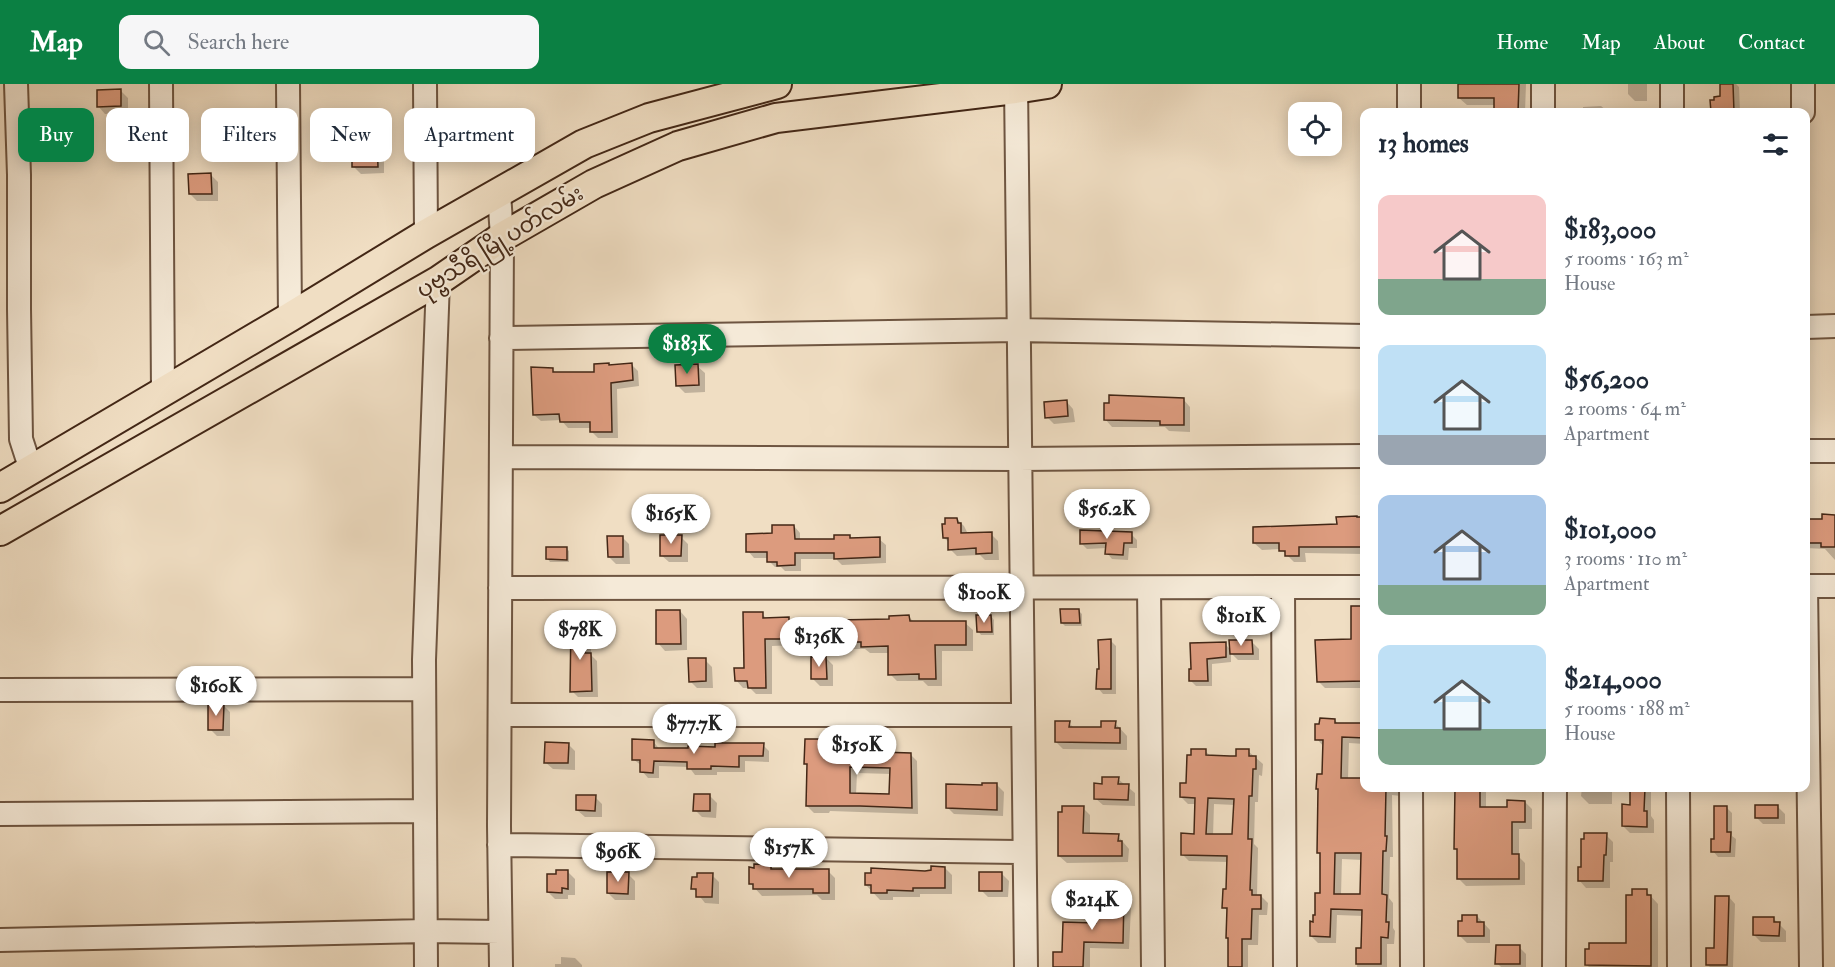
<!DOCTYPE html>
<meta charset="utf-8">
<style>
body{margin:0;font-family:"IM FELL Double Pica","Noto Sans Myanmar",serif;background:#f6f6f7;color:#1f2937;height:100vh;display:flex;flex-direction:column;font-size:22px;white-space:nowrap}
*{box-sizing:border-box;margin:0}
p{font-size:20px;color:#747a83}
.icon{flex:none;width:33px;height:33px;fill:none;stroke:currentColor;stroke-width:2;stroke-linecap:round;stroke-linejoin:round}
.map{position:relative;flex:1;overflow:hidden}
.details{position:absolute;left:1360px;top:24px;width:450px;height:684px;display:flex;flex-direction:column;background:#fff;border-radius:12px;box-shadow:0 3px 15px #0003}
.details>*{flex:none}
.top-card{position:absolute;left:18px;top:24px;width:570px;height:54px;display:flex;gap:12px}
.controls{position:absolute;left:1288px;top:18px;display:grid;gap:12px}
.controls a{display:grid;place-items:center;width:54px;height:54px;border-radius:12px;background:#fff;box-shadow:0 3px 15px #0003;font-size:30px}
.price{position:absolute;translate:-50% -51px;padding:0 14px;border-radius:21px;background:#fff;color:#222;font-size:20px;line-height:39px;filter:drop-shadow(0 2px 3px #0008)}
.price::after{content:'';position:absolute;left:50%;top:36px;width:18px;height:14px;margin-left:-9px;background:inherit;clip-path:polygon(0 0,100% 0,50% 100%)}
.price.active{background:#0b8043;color:#fff}
ul{padding:0;list-style:none}
li{display:flex;align-items:center;gap:18px;height:150px;padding:0 18px}
li span{display:grid;place-items:center;flex:none;width:168px;height:120px;border-radius:12px;color:#555}
li>.icon{margin-inline-start:auto}
span .icon{width:72px;height:72px;fill:#fffc;stroke-width:1}
li b{font-size:26px}
h2{display:flex;justify-content:space-between;align-items:center;height:72px;padding:0 18px;font-size:26px}
.pill{padding:0 21px;border-radius:12px;background:#fff;box-shadow:0 3px 15px #0003;font-size:21px;line-height:54px}
.pill.active{background:#0b8043;color:#fff}
header{display:flex;align-items:center;gap:36px;box-sizing:border-box;height:84px;padding:0 30px;background:#0b8043;color:#fff}
header strong{font-size:28px}
nav{display:flex;gap:33px;margin-inline-start:auto;font-size:21px}
.search{width:420px;height:54px;background:#f6f6f7;display:flex;align-items:center;gap:15px;box-sizing:border-box;padding:0 21px;border-radius:12px;color:#747a83;font-size:22px}
.map>svg:first-child{display:block}
.shadow{fill:#0003;fill-rule:evenodd}
.building{fill:#dc9b7e;stroke:#432716;stroke-width:1.5;fill-rule:evenodd}
.lines{fill:none;stroke-linecap:round;stroke-linejoin:round}
.minor-casing{stroke:#6e5541;stroke-width:26}
.major-casing{stroke:#432716;stroke-width:32}
.minor{stroke:#f5ead8;stroke-width:22}
.major{stroke:#f0dec3;stroke-width:28}
.labels{text-anchor:middle;dominant-baseline:central;stroke-width:4.5;stroke-linejoin:round;paint-order:stroke}
.street-label{font-size:22px;fill:#432716;stroke:#f5ead8}
</style>
<header>
<strong>Map</strong>
<div class="search"><svg class="icon" aria-label="search" viewBox="0 0 24 24"><circle cx="10" cy="10" r="6"/><path d="M15 15l6 6"/></svg>Search here</div>
<nav><a>Home</a><a>Map</a><a>About</a><a>Contact</a></nav>
</header>
<div class="map">
<svg width="1835" height="883" viewBox="0 0 1835 883">
<rect width="100%" height="100%" fill="#f0dec3"/>
<filter id="stains"><feTurbulence type="fractalNoise" baseFrequency=".00333" numOctaves="4"/><feColorMatrix values="0 0 0 0 .2 0 0 0 0 .09 0 0 0 0 .02 0 0 0 .5 -.17"/></filter>
<radialGradient id="worn" r=".72"><stop offset=".6" stop-color="#630" stop-opacity="0"/><stop offset="1" stop-color="#630" stop-opacity=".3"/></radialGradient>
<path class="shadow" d="M1459 0H1526L1525 28H1495V21H1467L1459 14Z
M1628 0H1647V17H1635L1628 10Z
M1722 0H1736L1739 3 1740 28H1712V18L1722 14Z
M121 7 128 14V29L105 30 98 22Z
M1601 22 1608 28H1583V23Z
M377 59 384 66V89L361 90 354 83Z
M211 91 218 98V117H197L190 110Z
M631 280 638 287 639 302 617 305 618 354H598L591 347V344H568L561 336 541 337 534 331 552 285 556 289 595 290Z
M697 282 705 289V308L685 309 678 302Z
M1806 308 1808 310V334H1806Z
M1183 315 1190 323V348L1169 347 1165 343H1112L1105 335Z
M1066 317 1073 325 1075 338 1054 340 1047 333Z
M1360 317H1365V341L1360 336Z
M1835 432V476L1825 465 1806 464V437H1823Z
M1365 434V475L1363 470 1305 469 1306 478H1294L1281 465 1262 466 1254 459Z
M957 435 964 442 968 450H991L998 457 999 476H985L980 471 957 472 950 465V459L944 454Z
M794 442 800 449V457H835L849 452 852 455H879L886 461V479L842 481 836 475H801V487H785L781 483H775L769 477V474H754L748 467 773 451Z
M1131 450 1137 456V464H1129L1128 476 1112 475 1107 469V464L1087 465 1081 459Z
M622 453 629 460 630 480H616L609 473Z
M681 453 688 460V478H669L661 471Z
M566 464 569 467V478H550L547 474Z
M1365 523V660L1349 659 1348 695 1365 696V704H1401V712L1392 711 1393 773H1390L1389 814 1393 819V844L1395 847 1394 860H1387V883H1357L1358 866H1363L1364 832 1337 831 1336 859H1318L1311 852 1321 811 1322 771 1318 768 1324 663 1317 655 1335 636 1339 641H1361V634H1364L1363 604H1325L1318 597 1353 556ZM1342 775 1363 776 1362 811H1341Z
M680 527 687 535V566L665 567 658 559Z
M1079 527 1082 530V542H1065L1062 539Z
M762 530 767 535H788L795 542 796 561 772 562V610H756L750 604H743L736 596 746 585Z
M991 532 994 536V551H981L978 547Z
M909 533 915 539H965L973 546V567H942V602H928L923 597H897L890 590 889 569H870L865 565H846L839 558 891 536Z
M584 540 591 546V571L597 577 598 613H578L572 607Z
M1111 557 1116 562V610H1103L1098 604 1100 586Z
M1252 558 1259 565V576H1238L1231 569V578L1212 580V602H1196L1190 596V587L1225 560 1231 566Z
M826 574 833 581V602H820L813 595Z
M705 576 712 583 713 604H697L690 597Z
M223 621 230 628V652H217L210 645Z
M1069 639 1075 645H1102L1115 639 1127 652V666L1063 665 1056 658Z
M653 657 660 666 717 665 763 661 769 667V678L745 677V688H717V691H695L689 683 659 682V694H648L642 687V682L633 675Z
M821 657 824 660 879 662 887 670H910L917 677 918 730 830 727 829 729H814L807 722 808 681 806 679ZM857 689 891 690 890 712 856 711Z
M568 660 575 667V686L553 685 545 678Z
M1205 667 1212 673H1238L1248 667 1263 680 1262 692 1259 691 1258 718H1255L1254 760 1258 764 1257 812H1261L1268 819 1267 831H1259L1258 861H1248V883H1230V856L1227 854 1228 828 1224 823 1227 807 1228 778 1189 777 1182 770 1195 751 1196 720H1188L1181 713ZM1214 720 1235 721 1234 752H1213Z
M1118 695 1135 709V722L1103 721 1095 714Z
M997 701 1004 708 1003 732 954 730 947 723Z
M1456 704H1486V725H1508L1525 718 1532 725V745H1519V773L1525 779V801L1466 802 1459 795V767L1456 764Z
M1582 704H1610L1612 706V720H1589L1581 712Z
M1632 704H1651V732L1654 736V749H1630L1623 742 1631 722Z
M710 712 717 719 716 734 702 733 695 726Z
M595 713 602 720V733H585L577 726Z
M1778 723 1785 730V740H1763L1756 733Z
M1083 724 1090 731V751L1118 752 1129 765 1128 778 1067 779 1059 772Z
M1727 724 1732 729V752L1736 755 1735 773H1718L1713 767Z
M1606 751 1613 758V778H1610V804H1586L1579 796 1582 785Z
M770 782 774 786 828 787 835 794V816H822L817 811 762 812 750 799Z
M945 784 952 791V810H920V813H893V816H880L866 801Z
M568 788 575 795V811H568V815H555L548 808 558 791Z
M1001 789 1009 797 1008 813H988L981 806Z
M628 790 635 797V816H615L608 809Z
M712 791 719 798V820L705 819 693 804 698 794Z
M1646 807 1658 820V883H1589L1586 880 1590 866 1627 861Z
M1118 810 1131 823 1129 865 1090 864V883H1054L1063 869 1097 840Z
M1729 813 1735 820 1733 883H1710L1707 880 1715 865Z
M1477 832 1490 846V859H1467L1460 852Z
M1773 834 1786 847V858H1761L1754 851Z
M1519 863 1526 870V883H1501L1497 879Z
M561 873 575 874 582 881V883H555V880H561Z"/>
<path class="building" d="M1458 0H1519L1518 28H1494V14H1458Z
M1720 0H1733L1734 28H1711L1710 16H1714V13L1720 12Z
M121 5V22L97 23V6Z
M377 57 378 83H352V58Z
M211 89 212 110H189L188 90Z
M609 279V281L632 279 633 296 611 299 612 348H590V338H560L559 330 533 331 531 283 553 284V288H594V280Z
M698 280 699 301 676 302 675 281Z
M1109 311 1184 314V341H1160V337L1104 336V319H1109Z
M1067 316 1068 332 1045 334 1044 318Z
M1822 430 1835 431V463H1821V459H1806V435H1822Z
M1357 432V433H1365V463H1299V472H1285V467H1279V459H1253V443L1337 440 1336 433Z
M945 434H957L958 439H961V449L992 448V469L976 470V464L948 466V454H943L942 440H945Z
M772 441H794L795 455H834V451H850V454L880 453V473L834 475V469H795V481L777 482V478H767V468H746V450L772 449Z
M1080 446 1132 448V459H1124L1123 471 1105 470 1106 459 1080 460Z
M660 451H682L681 472H660Z
M607 452H623V473H608Z
M546 463H567V476L546 475Z
M1351 522H1365V597L1317 598 1315 556 1351 555Z
M1060 525H1079L1080 539H1061Z
M656 526H680L681 560H656Z
M743 528H763V534L789 533V555H765L766 604H748L747 597H735L734 584H744Z
M909 531 910 537H966V561H935L936 595H919V590L888 591V562L861 563V558H837V536L889 535V532Z
M976 531H991L992 548H977Z
M571 539H585V569H591L592 607 570 608Z
M1111 555V605H1096L1097 585H1099L1098 556Z
M1229 556H1252L1253 570H1230Z
M1226 558V573L1207 575 1208 597H1189V585H1191L1190 559Z
M811 573H826L827 595H811Z
M688 574H706V597L689 598Z
M208 620H224L223 646H208Z
M1320 634 1335 635V639H1365V654L1342 653 1341 694H1365V704H1386L1385 752H1387L1386 767H1383L1382 810 1387 811 1386 838H1389L1388 854 1381 853V880H1356V864H1361L1362 826 1331 825 1330 853 1310 852V837L1313 838V831H1315V809H1320V769H1317L1318 705H1316L1317 690H1322L1323 656H1315V640H1319ZM1335 769H1361L1360 810H1334Z
M1055 637H1070L1069 643H1101V637H1116L1115 644H1120V659L1055 658Z
M632 655 654 656V664H688V662L715 663V659H764L763 672H739V683L711 682V685H687V678L654 677 653 689 640 688V676H632Z
M805 655H822V659L880 661V668L911 669 912 724 860 722H806L807 680H804ZM850 683 890 684 889 710 850 709Z
M545 658 569 659 568 679H544Z
M1191 665H1206V671L1230 672H1236V665H1249V672H1256V685H1253L1252 712H1249L1248 755H1252L1250 806H1252V811H1261V825H1252L1251 855H1242V883H1228V854H1226L1227 824H1222L1223 805H1226L1227 772 1181 771V749L1194 750 1195 714 1180 713V699H1186L1187 671H1191ZM1208 714 1234 715 1232 750H1206Z
M1102 693H1119L1118 700H1129L1128 716 1094 715V699L1102 700Z
M982 699H997V726L946 724V700L982 701Z
M1455 704H1480V723H1507V716L1525 717V738H1512V770H1519V795H1457V765H1454Z
M1630 704H1645L1644 727H1647V743L1622 742V720L1630 721Z
M694 710H710V727H693Z
M576 711H596L595 727 576 726Z
M1755 721H1778V734H1755Z
M1062 722H1084L1083 749 1119 750 1118 757H1122V772H1058V728H1062Z
M1714 722H1727V748H1731L1730 768H1711V755H1714Z
M1584 749H1607L1606 771H1604L1603 797H1578V783H1581V755H1584Z
M754 780 771 781V785H829V809H813V805H753V800H749V783L754 784Z
M931 782 945 783V804H913V807L887 806V809H871V801H865V789H871V784L925 787 931 786Z
M556 786H568V805L562 804V809L547 808V790H556Z
M607 788H629L628 810 607 809Z
M979 788H1002V807H979Z
M697 789H713L712 813H696V805H691L692 793H697Z
M1632 805H1647V811H1651V882L1585 881V865H1589V859H1626V811H1632Z
M1102 808H1118V814H1124L1123 859 1084 858 1083 883H1053V868H1062L1063 838 1096 839V814H1102Z
M1715 812H1729L1727 881H1706V864H1714Z
M1462 831H1477V838H1484V852H1458V837H1462Z
M1753 833H1774V838H1780L1779 852 1753 851Z
M1496 861H1520V880H1495Z"/>
<g class="lines">
<g class="minor-casing">
<path id="minor" d="M16 0 19 91V225L21 355 31 386
M161 0 163 309
M288 0 290 233
M425 0 426 150
M1016 0 1026 883
M1409 0V28
M1543 0V28
M1672 0V28
M1803 28V0
M499 109 502 153 499 742 501 883
M1806 243 1835 242
M501 254 1017 246 1365 252
M1806 367H1835
M501 373 1019 375 1365 372
M500 504 1365 503
M1149 504 1153 883
M1283 504 1285 883
M0 606 424 605
M500 631H1022
M1411 704 1412 883
M1678 704 1679 883
M0 730 425 727
M499 761 1024 768
M0 856 426 847 500 848
M426 883 424 576 438 197
M1554 883 1555 704
M1811 883 1806 502H1835"/>
</g>
<g class="major-casing">
<path id="major" d="M0 404 290 233 426 150 584 60 649 34 777 0
M0 447 438 197 502 153 594 100 678 62 776 34 1015 5 1047 0"/>
</g>
<use href="#minor" class="minor"/>
<use href="#major" class="major"/>
</g>
<g class="labels">
<g class="street-label">
<text transform="translate(500 158) rotate(-32)">ပုဗ္ဗသီရိ မြို့ပတ်လမ်း</text>
</g>
</g>
<rect width="100%" height="100%" filter="url(#stains)"/>
<rect width="100%" height="100%" fill="url(#worn)"/>
</svg>
<div class="controls">
<a><svg class="icon" aria-label="locate" viewBox="0 0 24 24"><circle cx="12" cy="12" r="6"/><path d="M12 2v4M12 18v4M2 12h4M18 12h4"/></svg></a>
</div>
<b class="price active" style="left:687px;top:291px">$183K</b>
<b class="price" style="left:1107px;top:456px">$56.2K</b>
<b class="price" style="left:671px;top:461px">$165K</b>
<b class="price" style="left:984px;top:540px">$100K</b>
<b class="price" style="left:1241px;top:563px">$101K</b>
<b class="price" style="left:580px;top:577px">$78K</b>
<b class="price" style="left:819px;top:584px">$136K</b>
<b class="price" style="left:216px;top:633px">$160K</b>
<b class="price" style="left:694px;top:671px">$77.7K</b>
<b class="price" style="left:857px;top:692px">$150K</b>
<b class="price" style="left:789px;top:795px">$157K</b>
<b class="price" style="left:618px;top:799px">$96K</b>
<b class="price" style="left:1092px;top:847px">$214K</b>
<div class="top-card">
<a class="pill active">Buy</a>
<a class="pill">Rent</a>
<a class="pill">Filters</a>
<a class="pill">New</a>
<a class="pill">Apartment</a>
</div>
<section class="details">
<h2>13 homes<svg class="icon" aria-label="filters" viewBox="0 0 24 24"><path d="M4 7h16M4 17h16"/><circle cx="9" cy="7" r="2"/><circle cx="15" cy="17" r="2"/></svg></h2>
<ul>
<li><span style="background:linear-gradient(#f6c9c9 70%,#7fa58c 0)"><svg class="icon" aria-label="home" viewBox="0 0 24 24"><path d="M3 11l9-7 9 7M6 9v11h12V9"/></svg></span><div><b>$183,000</b><p>5 rooms · 163 m²</p><p>House</p></div></li>
<li><span style="background:linear-gradient(#bfe0f5 75%,#9aa5b1 0)"><svg class="icon" aria-label="home" viewBox="0 0 24 24"><path d="M3 11l9-7 9 7M6 9v11h12V9"/></svg></span><div><b>$56,200</b><p>2 rooms · 64 m²</p><p>Apartment</p></div></li>
<li><span style="background:linear-gradient(#a9c7e8 75%,#7fa58c 0)"><svg class="icon" aria-label="home" viewBox="0 0 24 24"><path d="M3 11l9-7 9 7M6 9v11h12V9"/></svg></span><div><b>$101,000</b><p>3 rooms · 110 m²</p><p>Apartment</p></div></li>
<li><span style="background:linear-gradient(#bfe0f5 70%,#7fa58c 0)"><svg class="icon" aria-label="home" viewBox="0 0 24 24"><path d="M3 11l9-7 9 7M6 9v11h12V9"/></svg></span><div><b>$214,000</b><p>5 rooms · 188 m²</p><p>House</p></div></li>
</ul>
</section>
</div>
